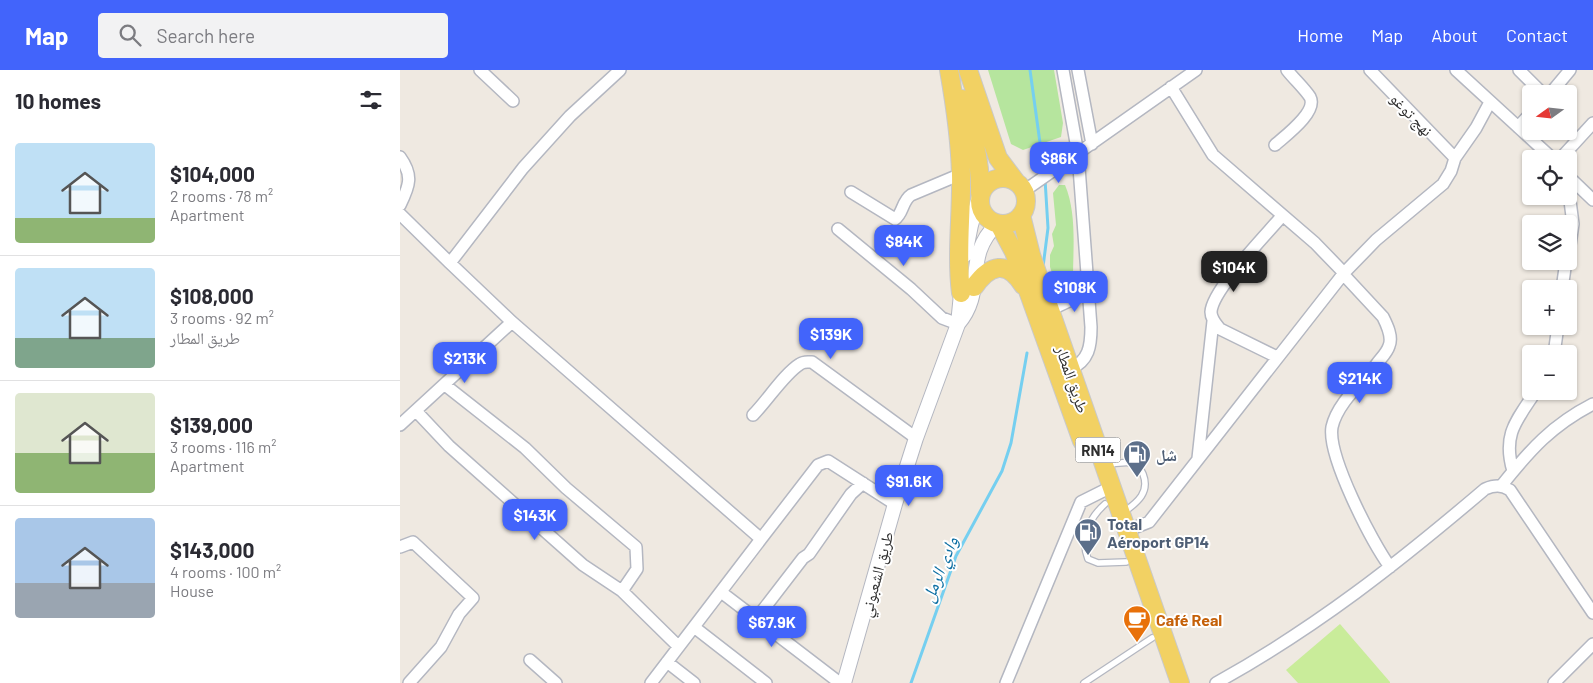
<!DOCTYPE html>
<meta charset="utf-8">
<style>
body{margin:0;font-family:Barlow,"Noto Naskh Arabic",sans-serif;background:#f2f2f3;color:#2b2b33;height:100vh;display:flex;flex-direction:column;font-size:19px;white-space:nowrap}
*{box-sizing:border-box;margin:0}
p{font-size:16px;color:#7c7c81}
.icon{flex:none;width:28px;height:28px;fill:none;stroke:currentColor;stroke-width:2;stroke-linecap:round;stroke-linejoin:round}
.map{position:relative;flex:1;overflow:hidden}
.drawer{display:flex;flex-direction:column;background:#fff;width:400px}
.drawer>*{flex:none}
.needle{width:32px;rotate:255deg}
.tools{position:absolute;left:1122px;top:15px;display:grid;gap:10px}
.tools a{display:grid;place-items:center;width:55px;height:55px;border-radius:5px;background:#fff;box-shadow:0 1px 4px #0004;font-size:25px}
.price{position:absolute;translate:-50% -42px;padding:0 11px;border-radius:10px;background:#4264fb;color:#fff;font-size:16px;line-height:32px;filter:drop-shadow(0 1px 2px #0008)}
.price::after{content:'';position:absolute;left:50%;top:30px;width:15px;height:11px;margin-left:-8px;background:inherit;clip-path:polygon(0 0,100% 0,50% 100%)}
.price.active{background:#222;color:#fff}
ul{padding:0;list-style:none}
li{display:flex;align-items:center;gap:15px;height:125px;padding:0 15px}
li+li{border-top:1px solid #e1e1e2}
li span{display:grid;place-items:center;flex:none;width:140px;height:100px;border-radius:5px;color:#555}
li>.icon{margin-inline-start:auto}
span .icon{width:60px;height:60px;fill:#fffc;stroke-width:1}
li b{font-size:21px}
h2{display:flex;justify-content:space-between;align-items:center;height:60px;padding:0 15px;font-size:21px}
header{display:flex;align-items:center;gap:30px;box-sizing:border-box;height:70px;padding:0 25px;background:#4264fb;color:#fff}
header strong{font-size:24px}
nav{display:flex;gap:28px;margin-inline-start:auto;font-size:18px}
.search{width:350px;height:45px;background:#f2f2f3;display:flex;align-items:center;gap:12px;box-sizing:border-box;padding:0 18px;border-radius:5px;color:#7c7c81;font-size:19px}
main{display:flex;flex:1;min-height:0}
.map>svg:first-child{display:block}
.green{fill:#b6e59e}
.pitch{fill:#c9ec9a}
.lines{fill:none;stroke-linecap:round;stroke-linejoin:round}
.stream{stroke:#75cff0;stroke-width:3}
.service-casing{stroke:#b4b7c1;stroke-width:8}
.minor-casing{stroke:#b4b7c1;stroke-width:14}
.tertiary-casing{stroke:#b4b7c1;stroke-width:16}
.primary-casing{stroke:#c9c9c9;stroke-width:20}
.service{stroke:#fff;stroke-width:5.5}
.minor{stroke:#fff;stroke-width:11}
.tertiary{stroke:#fff;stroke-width:14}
.primary{stroke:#f2d163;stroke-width:18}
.labels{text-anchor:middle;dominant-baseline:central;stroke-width:4;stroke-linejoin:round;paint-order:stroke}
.shield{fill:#fff;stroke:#6d6d6d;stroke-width:1}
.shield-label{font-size:15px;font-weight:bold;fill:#2e2e2e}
.street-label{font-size:16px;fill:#2e2e2e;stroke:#fff}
.service-label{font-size:16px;font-weight:bold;fill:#4e5e75;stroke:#fff;text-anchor:start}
.food-label{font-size:16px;font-weight:bold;fill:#c56008;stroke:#fff;text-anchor:start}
.water-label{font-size:18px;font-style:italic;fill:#0d6fa3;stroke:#fff}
</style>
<header>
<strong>Map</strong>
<div class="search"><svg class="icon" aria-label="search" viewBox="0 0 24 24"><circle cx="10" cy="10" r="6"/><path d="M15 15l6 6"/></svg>Search here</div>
<nav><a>Home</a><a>Map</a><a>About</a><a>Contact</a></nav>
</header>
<main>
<section class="drawer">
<h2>10 homes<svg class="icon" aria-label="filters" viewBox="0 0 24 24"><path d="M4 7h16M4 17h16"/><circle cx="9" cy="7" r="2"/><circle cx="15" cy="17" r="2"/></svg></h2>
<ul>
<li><span style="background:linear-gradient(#bfe0f5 75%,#8fb573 0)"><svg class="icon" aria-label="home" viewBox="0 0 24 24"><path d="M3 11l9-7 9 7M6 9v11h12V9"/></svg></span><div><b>$104,000</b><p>2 rooms · 78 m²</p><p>Apartment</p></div></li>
<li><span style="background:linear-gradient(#bfe0f5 70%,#7fa58c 0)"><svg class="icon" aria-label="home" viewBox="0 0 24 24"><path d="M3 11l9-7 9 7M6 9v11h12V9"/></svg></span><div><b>$108,000</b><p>3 rooms · 92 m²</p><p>طريق المطار</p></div></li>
<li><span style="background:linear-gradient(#dfe7d0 60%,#8fb573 0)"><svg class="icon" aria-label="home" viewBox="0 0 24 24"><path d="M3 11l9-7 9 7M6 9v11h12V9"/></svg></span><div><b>$139,000</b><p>3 rooms · 116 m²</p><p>Apartment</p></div></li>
<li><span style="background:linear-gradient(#a9c7e8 65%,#9aa5b1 0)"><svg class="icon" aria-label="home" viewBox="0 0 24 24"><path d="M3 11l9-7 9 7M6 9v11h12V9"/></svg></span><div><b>$143,000</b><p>4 rooms · 100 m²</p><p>House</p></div></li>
</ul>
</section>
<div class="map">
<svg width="1193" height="613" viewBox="0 0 1193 613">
<rect width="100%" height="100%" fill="#efe9e1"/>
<path class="green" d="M588 0H654L663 53 661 67 623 80 611 74Z
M659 115H665C677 144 673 178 673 209L661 215 654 209 650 197V185L654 176 652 164 656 155 653 123Z"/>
<path class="pitch" d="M940 554 990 612V613H898L886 600Z"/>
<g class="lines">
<path class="stream" d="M630 0 644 102
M643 197 648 158 645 109
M511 613 556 486 602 401 611 373 627 283"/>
<g class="service-casing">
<path id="service" d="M705 395C713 394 724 391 732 393 737 395 741 399 743 404 750 422 738 432 724 442
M705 434C689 448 680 469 688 489L698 493 726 492
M684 613 752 568"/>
</g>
<g class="minor-casing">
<path id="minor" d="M80 0 113 31
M220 0 170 46 123 98 50 193 112 252 361 469 251 613
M663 0 678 84 691 257C691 276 689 291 670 299
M678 0 692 74
M970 0 1055 88
M1056 0 1153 89
M1119 0 1143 24
M1150 24 1170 0
M1118 57 1131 43
M875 75C885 66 918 42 910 27 904 18 894 9 887 0
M0 87C13 105 10 115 0 135
M1160 89 1193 53
M1169 107 1193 130
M624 121 796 0
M451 122 495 149C503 144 502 131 511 125L561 104
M1169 123 1173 154 1169 182
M0 144 50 193
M438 159 511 219 542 248 558 254
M944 203 976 170 1043 114 1051 101 1055 88 1076 58 1090 32
M943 204 983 247C987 255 993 267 989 276 987 283 980 289 976 295 961 313 937 334 932 357 927 386 972 472 990 497
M1162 219 1166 191
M650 240 688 222
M1154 284 1158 256
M877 287 820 259C816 254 811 249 811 242 812 220 866 165 882 146
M45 315 125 378 166 418 236 477 237 499 222 521
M16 341 49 376 183 495 222 521 278 576
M353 345C367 331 384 304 400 294 404 291 407 292 412 292L516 368
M0 355 112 252
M798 388 813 251
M1113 401C1102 364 1117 350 1136 321
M1102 415C1130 380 1152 355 1193 334
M726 461 749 452 944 203 915 173 813 85 771 17
M361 469 418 395 428 391 495 434
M0 477 13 472 73 528 59 544 41 577 9 613
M321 522 440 613
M356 549 403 488 409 484 451 424 463 413
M294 557 366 613
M130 590 156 613
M267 592 294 613
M606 613 681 432 711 417
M816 613C917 557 998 493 1085 419 1095 415 1101 415 1110 420L1193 543
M1154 613 1193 574"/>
</g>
<g class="tertiary-casing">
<path id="tertiary" d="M565 185 571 155 579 127
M558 254C587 220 562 188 597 154
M444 613 495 434 516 368 558 254 562 214"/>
</g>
<g class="primary-casing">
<path id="primary" d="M549 0C555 34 560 69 561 104 562 144 556 183 561 223
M568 0 598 88 616 112
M562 29C572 60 581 91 580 123
M580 131a23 23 0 1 1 46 0a23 23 0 1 1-46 0Z
M621 145 631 185 650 240 780 613
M599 154 614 182 682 371
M574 217C590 194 607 190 623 215"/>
</g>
<use href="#service" class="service"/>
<use href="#minor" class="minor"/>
<use href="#tertiary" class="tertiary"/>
<use href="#primary" class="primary"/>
</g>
<defs>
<g id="fuel-pin" transform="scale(1.4375)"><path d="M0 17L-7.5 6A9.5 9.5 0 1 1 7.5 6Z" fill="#5c6f8a" stroke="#fff"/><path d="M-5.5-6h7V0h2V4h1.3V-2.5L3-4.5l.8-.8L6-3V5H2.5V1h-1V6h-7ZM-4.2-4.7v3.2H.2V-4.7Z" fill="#fff"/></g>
<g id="cafe-pin" transform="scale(1.4375)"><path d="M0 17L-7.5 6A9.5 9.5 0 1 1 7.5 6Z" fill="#e8710a" stroke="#fff"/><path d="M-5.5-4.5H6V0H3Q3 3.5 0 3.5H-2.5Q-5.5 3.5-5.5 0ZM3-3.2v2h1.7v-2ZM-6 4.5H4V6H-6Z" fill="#fff"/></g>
</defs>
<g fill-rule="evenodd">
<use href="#fuel-pin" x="737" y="384"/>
<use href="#fuel-pin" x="688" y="462"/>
<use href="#cafe-pin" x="737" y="549"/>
</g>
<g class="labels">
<rect class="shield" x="675.5" y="367.5" width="45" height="25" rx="4"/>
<g class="shield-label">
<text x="698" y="380">RN14</text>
</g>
<g class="street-label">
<text transform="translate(1012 44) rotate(46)">نهج توغو</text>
<text transform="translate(673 309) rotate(71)">طريق المطار</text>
<text transform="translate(476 504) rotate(-75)">طريق الشعبوني</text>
</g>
<g class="service-label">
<text x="756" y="384">شل</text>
<text x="707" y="453">Total<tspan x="707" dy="18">Aéroport GP14</tspan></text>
</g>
<g class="food-label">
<text x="756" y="549">Café Real</text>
</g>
<g class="water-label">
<text transform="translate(539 499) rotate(-68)">وادي الرمل</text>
</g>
</g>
</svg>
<div class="tools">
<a><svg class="needle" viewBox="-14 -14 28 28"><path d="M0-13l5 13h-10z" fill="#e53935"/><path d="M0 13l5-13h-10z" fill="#7c7c81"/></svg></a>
<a><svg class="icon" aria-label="locate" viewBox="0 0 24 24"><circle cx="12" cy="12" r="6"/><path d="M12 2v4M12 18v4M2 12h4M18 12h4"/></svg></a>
<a><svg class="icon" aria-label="layers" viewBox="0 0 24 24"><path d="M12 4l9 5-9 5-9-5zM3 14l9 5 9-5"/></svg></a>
<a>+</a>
<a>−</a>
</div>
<b class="price" style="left:659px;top:114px">$86K</b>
<b class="price" style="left:504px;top:197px">$84K</b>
<b class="price active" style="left:834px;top:223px">$104K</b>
<b class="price" style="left:675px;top:243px">$108K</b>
<b class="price" style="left:431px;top:290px">$139K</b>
<b class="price" style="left:65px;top:314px">$213K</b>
<b class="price" style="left:960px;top:334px">$214K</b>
<b class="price" style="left:509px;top:437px">$91.6K</b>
<b class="price" style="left:135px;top:471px">$143K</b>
<b class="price" style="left:372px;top:578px">$67.9K</b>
</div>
</main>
